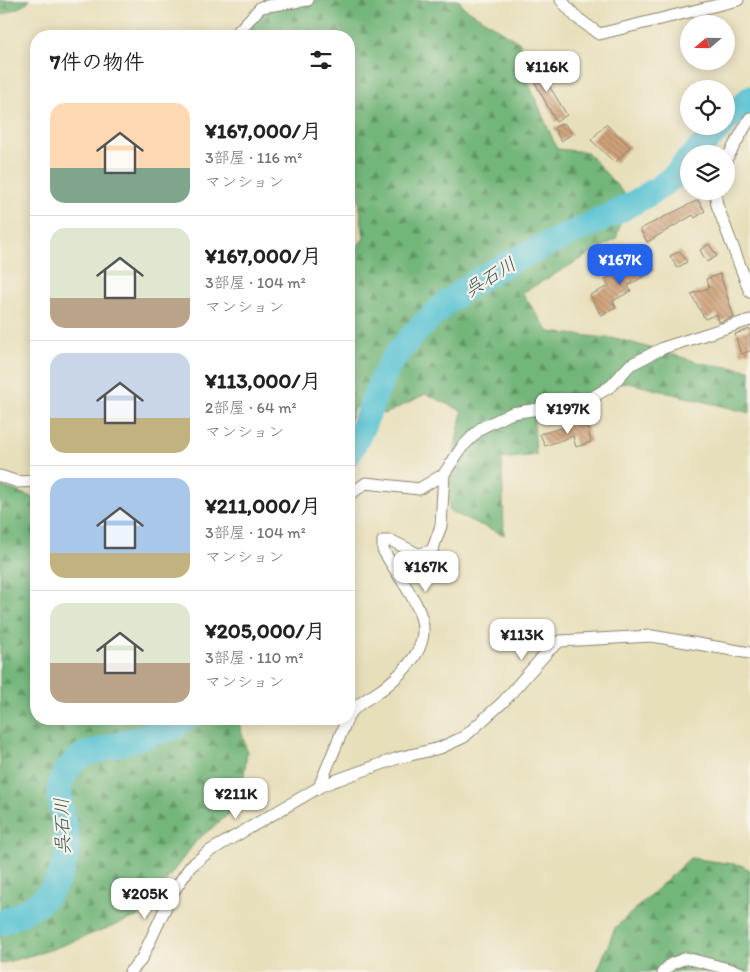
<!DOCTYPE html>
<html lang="ja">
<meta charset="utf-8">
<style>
body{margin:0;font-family:Itim,"Klee One",sans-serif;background:#f2f2f2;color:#222;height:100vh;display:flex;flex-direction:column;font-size:19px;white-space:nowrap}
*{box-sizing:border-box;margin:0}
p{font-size:16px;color:#767676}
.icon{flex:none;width:28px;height:28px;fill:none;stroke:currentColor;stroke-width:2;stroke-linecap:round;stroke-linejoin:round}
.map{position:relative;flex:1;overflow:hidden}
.panel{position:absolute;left:30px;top:30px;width:325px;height:695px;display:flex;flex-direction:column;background:#fff;border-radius:20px;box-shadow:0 2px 12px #0003}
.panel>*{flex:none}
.needle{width:32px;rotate:250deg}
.controls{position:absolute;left:680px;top:15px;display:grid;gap:10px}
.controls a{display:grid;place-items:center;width:55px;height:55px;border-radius:50%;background:#fff;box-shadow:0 2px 12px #0003;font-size:25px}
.price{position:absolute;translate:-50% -42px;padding:0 11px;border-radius:10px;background:#fff;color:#222;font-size:16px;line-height:32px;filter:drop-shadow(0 1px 2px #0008)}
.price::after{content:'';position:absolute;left:50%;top:30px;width:15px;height:11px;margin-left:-8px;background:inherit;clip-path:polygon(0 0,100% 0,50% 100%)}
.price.on{background:#2563eb;color:#fff}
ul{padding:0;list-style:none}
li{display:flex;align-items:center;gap:15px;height:125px;padding:0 20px}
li+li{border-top:1px solid #e0e0e0}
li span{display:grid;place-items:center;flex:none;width:140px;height:100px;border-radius:15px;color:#555}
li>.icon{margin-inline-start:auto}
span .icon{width:60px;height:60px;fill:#fffc;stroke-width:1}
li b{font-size:21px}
h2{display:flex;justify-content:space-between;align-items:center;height:60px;padding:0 20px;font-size:21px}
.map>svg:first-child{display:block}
.forest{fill:url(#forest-firs);stroke:#4f7052}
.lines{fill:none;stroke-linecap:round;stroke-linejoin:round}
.river{stroke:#58c3d3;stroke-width:25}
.building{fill:url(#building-back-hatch)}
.street-casing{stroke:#898572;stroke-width:13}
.street{stroke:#fff;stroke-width:11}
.labels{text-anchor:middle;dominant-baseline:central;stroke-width:4.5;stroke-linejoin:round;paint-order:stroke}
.water-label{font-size:19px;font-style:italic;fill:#38595d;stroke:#f7f3e8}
</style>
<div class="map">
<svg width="750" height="972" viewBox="0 0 750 972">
<defs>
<pattern id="forest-firs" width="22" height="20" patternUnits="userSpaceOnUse" patternTransform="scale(1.25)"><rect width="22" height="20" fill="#73b67a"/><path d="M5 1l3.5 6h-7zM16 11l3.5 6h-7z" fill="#5f9464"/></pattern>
<pattern id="building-back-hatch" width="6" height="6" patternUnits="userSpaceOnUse" patternTransform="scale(1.25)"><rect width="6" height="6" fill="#cfa178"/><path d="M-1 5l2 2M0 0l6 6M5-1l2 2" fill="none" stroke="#a88363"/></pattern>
</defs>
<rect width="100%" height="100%" fill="#f7f3e8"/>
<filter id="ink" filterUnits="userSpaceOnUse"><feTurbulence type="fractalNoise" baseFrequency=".02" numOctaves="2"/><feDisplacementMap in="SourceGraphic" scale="10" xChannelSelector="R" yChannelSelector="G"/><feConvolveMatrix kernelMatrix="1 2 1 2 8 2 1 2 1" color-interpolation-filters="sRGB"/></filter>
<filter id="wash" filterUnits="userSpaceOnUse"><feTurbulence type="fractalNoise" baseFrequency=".0096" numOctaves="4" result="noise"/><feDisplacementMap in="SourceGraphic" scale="20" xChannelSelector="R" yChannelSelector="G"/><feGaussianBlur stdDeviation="1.12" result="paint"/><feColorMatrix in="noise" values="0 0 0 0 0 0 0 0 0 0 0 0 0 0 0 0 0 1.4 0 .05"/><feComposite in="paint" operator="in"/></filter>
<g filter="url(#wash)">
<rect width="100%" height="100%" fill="#e7dfba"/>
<path class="forest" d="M0 0H30L24 5 0 16Z
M313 0H459L462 6 520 43 529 84 557 149 587 152 628 198 616 239 522 293 549 332 619 339 701 363 750 370V413L625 382 533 410 536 455 502 459 504 535 449 511 452 462 462 411 426 394 385 414 354 407 349 422V257L364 238 355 172 349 173V36H230L261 7Z
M0 486 32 497 36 493V719H238L247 752 240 805 197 840 139 916 50 950 0 964Z
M690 858 741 865 750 870V972H597L615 928Z"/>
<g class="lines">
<path class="river" d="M726 121 750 98
M694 154 722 126
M349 454C368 424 374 387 394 358 404 344 419 328 432 316 486 263 561 242 626 207 642 198 660 189 674 176 679 171 683 165 689 159
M0 923C16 916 31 910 44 898 57 886 67 864 67 846 66 809 43 783 83 755L175 727 185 719"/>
</g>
<g id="blocks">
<path class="building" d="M534 62 550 83 548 84 567 115 556 122 527 67Z
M564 123 572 134 561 141 554 128Z
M606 124 630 147 615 163 591 140Z
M698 200 705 211 695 218 693 215 647 242 640 229Z
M709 244 717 256 707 262 700 250Z
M680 251 687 262 677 268 670 256Z
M647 258 654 270 628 286 631 291 613 301 616 308 601 315 590 295 609 286 605 279Z
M720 274 734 317 719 322 717 314 705 319 691 294 709 288 706 279Z
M750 329V351L741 354 735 334Z
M588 409 592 417 577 423 573 411Z
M586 421 591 442 576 447 573 436 545 446 540 434Z"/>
</g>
</g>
<g filter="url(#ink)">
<use href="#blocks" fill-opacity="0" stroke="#898572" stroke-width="1"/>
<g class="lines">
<g class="street-casing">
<path id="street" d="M561 0 576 17 599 34 738 0
M234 36 261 7 308 0
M726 160 750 118
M715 191 717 205 750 292
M0 476 18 482 36 481
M349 495 366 483 419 489 444 474 462 447 481 428 512 413 585 402 611 386 630 365 663 348 750 320
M349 715C356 703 374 696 385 687 452 633 417 608 383 550V541H392L418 554 432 551 441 526 444 474
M319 787 347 719
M130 972 141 960 173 892 190 867 208 852 323 785 398 758 440 748 464 737 503 702 548 651 560 641 652 636 750 653
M663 972 671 964 686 958 740 972"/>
</g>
<use href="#street" class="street"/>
</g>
</g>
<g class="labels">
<g class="water-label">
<text transform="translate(490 277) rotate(-32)">呉石川</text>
<text transform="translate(62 826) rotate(-92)">呉石川</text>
</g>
</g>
</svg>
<div class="controls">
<a><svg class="needle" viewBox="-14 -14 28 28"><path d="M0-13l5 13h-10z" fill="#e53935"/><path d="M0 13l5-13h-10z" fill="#767676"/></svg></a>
<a><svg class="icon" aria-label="locate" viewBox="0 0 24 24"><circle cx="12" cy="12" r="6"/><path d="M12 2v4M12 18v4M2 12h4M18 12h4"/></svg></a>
<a><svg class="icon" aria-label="layers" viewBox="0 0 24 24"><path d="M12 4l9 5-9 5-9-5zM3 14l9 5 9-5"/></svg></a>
</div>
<b class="price" style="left:547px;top:93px">¥116K</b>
<b class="price on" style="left:620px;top:286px">¥167K</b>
<b class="price" style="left:568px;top:435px">¥197K</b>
<b class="price" style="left:426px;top:593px">¥167K</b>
<b class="price" style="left:522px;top:661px">¥113K</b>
<b class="price" style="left:236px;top:820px">¥211K</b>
<b class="price" style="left:145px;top:920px">¥205K</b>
<section class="panel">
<h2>7件の物件<svg class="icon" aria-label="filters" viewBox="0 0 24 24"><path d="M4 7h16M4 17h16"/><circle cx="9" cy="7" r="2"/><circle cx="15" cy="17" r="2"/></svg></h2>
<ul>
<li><span style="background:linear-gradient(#ffd9b3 65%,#7fa58c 0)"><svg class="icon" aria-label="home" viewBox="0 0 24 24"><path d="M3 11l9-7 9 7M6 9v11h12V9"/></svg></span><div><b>¥167,000/月</b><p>3部屋 · 116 m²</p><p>マンション</p></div></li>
<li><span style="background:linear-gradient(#dfe7d0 70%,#b9a48a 0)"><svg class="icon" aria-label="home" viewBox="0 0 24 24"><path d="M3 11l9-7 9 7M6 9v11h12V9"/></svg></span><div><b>¥167,000/月</b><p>3部屋 · 104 m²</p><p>マンション</p></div></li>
<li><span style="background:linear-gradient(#c9d6e8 65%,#c2b280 0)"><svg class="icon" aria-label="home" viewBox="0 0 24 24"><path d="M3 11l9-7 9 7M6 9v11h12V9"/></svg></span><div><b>¥113,000/月</b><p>2部屋 · 64 m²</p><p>マンション</p></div></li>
<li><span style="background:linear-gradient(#a9c7e8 75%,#c2b280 0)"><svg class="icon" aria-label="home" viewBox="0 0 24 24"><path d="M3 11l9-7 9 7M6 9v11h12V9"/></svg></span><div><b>¥211,000/月</b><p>3部屋 · 104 m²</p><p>マンション</p></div></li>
<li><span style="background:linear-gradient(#dfe7d0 60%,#b9a48a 0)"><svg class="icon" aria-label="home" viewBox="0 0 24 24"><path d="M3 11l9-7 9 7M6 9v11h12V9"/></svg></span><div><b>¥205,000/月</b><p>3部屋 · 110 m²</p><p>マンション</p></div></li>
</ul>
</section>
</div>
